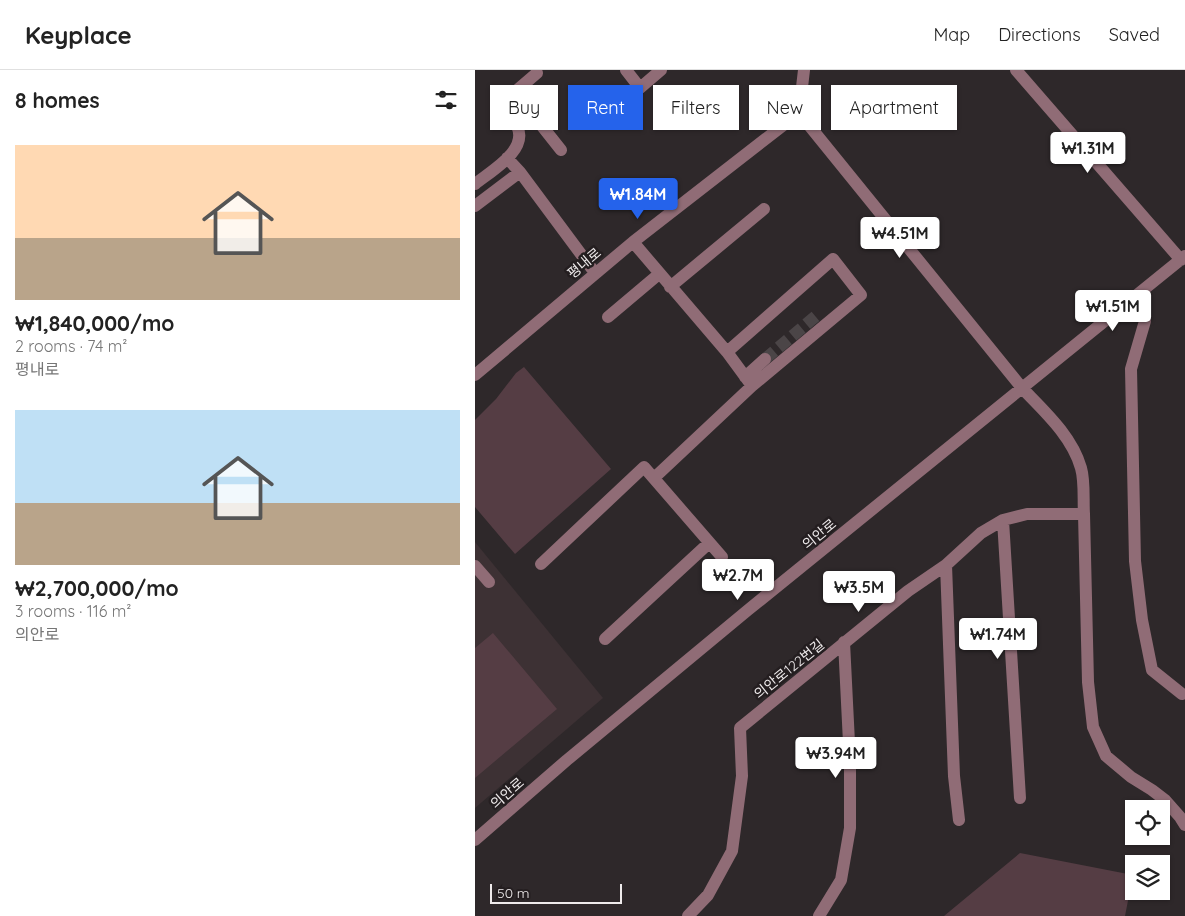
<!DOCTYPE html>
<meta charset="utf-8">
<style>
body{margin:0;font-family:Quicksand,"Noto Sans KR",sans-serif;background:#f2f2f2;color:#222;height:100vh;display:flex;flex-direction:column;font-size:19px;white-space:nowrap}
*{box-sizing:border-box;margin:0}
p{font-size:16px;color:#767676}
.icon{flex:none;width:28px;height:28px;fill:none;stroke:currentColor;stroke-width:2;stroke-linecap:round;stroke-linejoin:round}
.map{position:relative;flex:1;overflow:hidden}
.sheet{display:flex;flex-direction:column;background:#fff;width:475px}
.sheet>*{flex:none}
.top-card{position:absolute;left:15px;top:15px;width:475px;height:45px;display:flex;gap:10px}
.tools{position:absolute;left:650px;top:730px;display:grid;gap:10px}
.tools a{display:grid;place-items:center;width:45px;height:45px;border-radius:0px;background:#fff;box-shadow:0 1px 4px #0004;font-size:25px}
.scale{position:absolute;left:15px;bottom:12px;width:132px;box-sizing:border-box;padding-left:5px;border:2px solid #efebec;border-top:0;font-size:14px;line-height:18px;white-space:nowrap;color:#efebec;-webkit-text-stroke:4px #241e20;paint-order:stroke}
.price{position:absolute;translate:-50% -42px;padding:0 11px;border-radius:5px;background:#fff;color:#222;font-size:16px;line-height:32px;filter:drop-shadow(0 1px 2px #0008)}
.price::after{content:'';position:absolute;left:50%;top:30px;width:15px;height:11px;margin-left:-8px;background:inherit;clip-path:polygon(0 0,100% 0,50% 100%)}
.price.on{background:#2563eb;color:#fff}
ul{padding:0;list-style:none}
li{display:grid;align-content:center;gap:10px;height:265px;padding:0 15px}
li span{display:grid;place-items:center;height:155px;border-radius:0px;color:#555}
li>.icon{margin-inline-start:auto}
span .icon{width:90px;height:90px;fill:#fffc;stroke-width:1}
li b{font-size:21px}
h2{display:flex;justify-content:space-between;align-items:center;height:60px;padding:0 15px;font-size:21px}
.chip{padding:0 18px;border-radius:0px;background:#fff;box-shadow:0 1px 4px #0004;font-size:18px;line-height:45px}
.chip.on{background:#2563eb;color:#fff}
header{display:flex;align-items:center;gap:30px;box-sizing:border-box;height:70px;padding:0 25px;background:#fff;border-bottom:1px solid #e0e0e0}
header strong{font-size:24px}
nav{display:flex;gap:28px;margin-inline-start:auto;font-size:18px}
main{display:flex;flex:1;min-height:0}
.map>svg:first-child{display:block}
.built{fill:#3d3134}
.green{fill:#553d44}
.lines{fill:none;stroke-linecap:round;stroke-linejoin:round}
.minor-tunnel{stroke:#4b4547;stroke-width:12;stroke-dasharray:12 6;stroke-linecap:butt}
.minor{stroke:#906c76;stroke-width:12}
.labels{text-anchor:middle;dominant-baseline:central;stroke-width:5;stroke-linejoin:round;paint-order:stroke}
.street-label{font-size:14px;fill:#efebec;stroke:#241e20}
</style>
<header>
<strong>Keyplace</strong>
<nav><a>Map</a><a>Directions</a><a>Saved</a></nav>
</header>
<main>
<section class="sheet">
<h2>8 homes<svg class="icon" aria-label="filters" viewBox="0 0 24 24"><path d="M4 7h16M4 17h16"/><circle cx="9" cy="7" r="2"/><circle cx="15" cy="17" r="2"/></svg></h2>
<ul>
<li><span style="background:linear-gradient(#ffd9b3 60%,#b9a48a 0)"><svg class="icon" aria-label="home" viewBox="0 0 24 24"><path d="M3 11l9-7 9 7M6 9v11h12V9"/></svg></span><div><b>₩1,840,000/mo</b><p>2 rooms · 74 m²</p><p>평내로</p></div></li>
<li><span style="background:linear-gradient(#bfe0f5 60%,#b9a48a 0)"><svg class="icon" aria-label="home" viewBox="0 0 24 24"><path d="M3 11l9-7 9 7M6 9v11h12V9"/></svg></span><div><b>₩2,700,000/mo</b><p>3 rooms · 116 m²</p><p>의안로</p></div></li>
</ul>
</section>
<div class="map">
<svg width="710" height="846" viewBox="0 0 710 846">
<rect width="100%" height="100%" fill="#2e282a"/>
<path class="built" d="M0 472 128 628 0 738Z"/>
<path class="green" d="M49 297 136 399 40 484 0 437V350L21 329 41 303Z
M18 563 82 639 0 708V578Z
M545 783 658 805 650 846H469Z"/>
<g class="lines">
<path class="minor-tunnel" d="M290 289 341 246"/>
<path class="minor" d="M151 0 165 18 186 0
M541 0 706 190
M40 22 86 80
M32 88 45 102 120 203
M0 114C16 101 54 80 42 56 38 48 31 41 26 34L62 3
M0 136 45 102
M158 172 252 282 277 316
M195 217 289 139
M654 232 670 251 656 299 660 491 667 550 677 600 707 624
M133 247 184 204
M0 305 158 172 324 43 329 0
M270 307 290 289
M179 408 277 316 386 225 358 189 252 282
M609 444 613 612 618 657 631 686 656 707 677 720 690 730 705 747 710 755
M528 450 545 728
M66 494 169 397 247 487
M471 495 479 706 484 750
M0 496 14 512
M130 569 234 473
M0 770 92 690 273 540 710 186
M213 846 233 825 257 781 267 706 265 658 433 521 471 495 506 463 528 450 552 444H609C608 430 610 412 606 398 597 366 569 341 547 318L324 43
M344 846 366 810 375 758V693L369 572"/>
</g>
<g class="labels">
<g class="street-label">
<text transform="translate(109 193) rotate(-40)">평내로</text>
<text transform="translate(344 464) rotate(-39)">의안로</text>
<text transform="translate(314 599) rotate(-39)">의안로122번길</text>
<text transform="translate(32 723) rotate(-41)">의안로</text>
</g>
</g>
</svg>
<div class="tools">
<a><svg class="icon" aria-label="locate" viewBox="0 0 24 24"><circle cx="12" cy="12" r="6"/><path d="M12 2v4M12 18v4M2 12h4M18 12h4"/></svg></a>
<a><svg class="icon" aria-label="layers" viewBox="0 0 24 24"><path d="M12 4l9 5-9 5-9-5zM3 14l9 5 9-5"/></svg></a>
</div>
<div class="scale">50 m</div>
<b class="price" style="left:613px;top:104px">₩1.31M</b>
<b class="price on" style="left:163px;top:150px">₩1.84M</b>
<b class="price" style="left:425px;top:189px">₩4.51M</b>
<b class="price" style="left:638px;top:262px">₩1.51M</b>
<b class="price" style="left:263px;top:531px">₩2.7M</b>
<b class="price" style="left:384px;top:543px">₩3.5M</b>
<b class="price" style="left:523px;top:590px">₩1.74M</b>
<b class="price" style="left:361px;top:709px">₩3.94M</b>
<div class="top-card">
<a class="chip">Buy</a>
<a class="chip on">Rent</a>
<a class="chip">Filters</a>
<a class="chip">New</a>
<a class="chip">Apartment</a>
</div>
</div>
</main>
